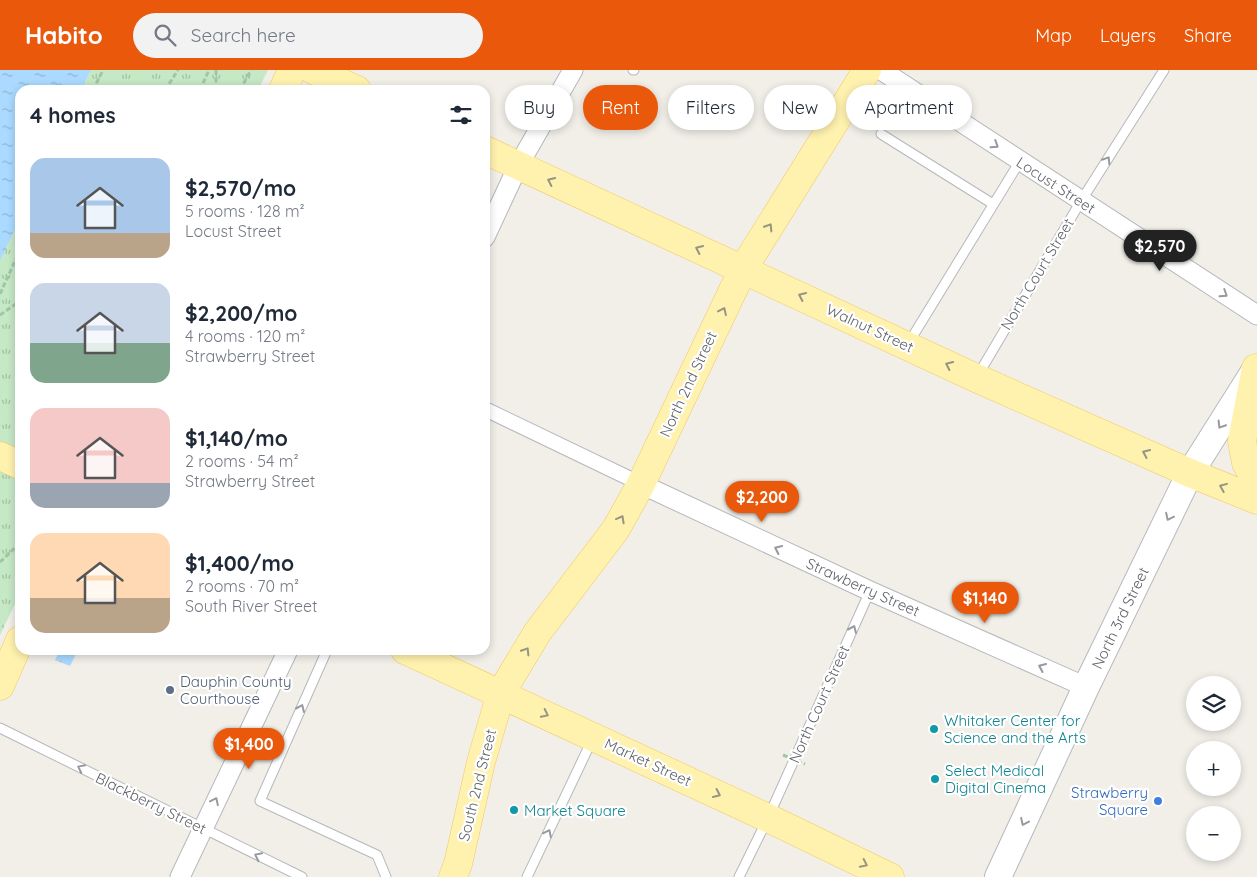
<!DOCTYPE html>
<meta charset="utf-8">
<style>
body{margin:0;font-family:Quicksand,sans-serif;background:#f2f2f3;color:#1f2937;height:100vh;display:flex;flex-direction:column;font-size:19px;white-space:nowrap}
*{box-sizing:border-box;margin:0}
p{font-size:16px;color:#747a83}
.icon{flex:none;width:28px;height:28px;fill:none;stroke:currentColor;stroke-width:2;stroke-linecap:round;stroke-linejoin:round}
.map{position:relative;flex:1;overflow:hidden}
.side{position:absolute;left:15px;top:15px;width:475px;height:570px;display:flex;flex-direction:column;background:#fff;border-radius:15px;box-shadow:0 2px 8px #0003}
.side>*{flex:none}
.top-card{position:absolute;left:505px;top:15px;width:475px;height:45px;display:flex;gap:10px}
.controls{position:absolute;left:1186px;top:606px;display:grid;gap:10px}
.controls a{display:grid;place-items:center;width:55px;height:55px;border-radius:50%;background:#fff;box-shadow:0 2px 8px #0003;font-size:25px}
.price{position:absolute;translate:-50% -42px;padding:0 11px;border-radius:18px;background:#ea580c;color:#fff;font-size:16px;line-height:32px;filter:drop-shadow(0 1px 2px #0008)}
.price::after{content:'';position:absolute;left:50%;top:30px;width:15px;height:11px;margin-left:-8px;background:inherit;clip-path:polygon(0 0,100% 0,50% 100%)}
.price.selected{background:#222;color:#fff}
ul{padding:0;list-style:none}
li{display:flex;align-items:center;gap:15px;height:125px;padding:0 15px}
li span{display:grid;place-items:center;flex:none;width:140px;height:100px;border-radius:15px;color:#555}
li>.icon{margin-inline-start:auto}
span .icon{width:60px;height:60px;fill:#fffc;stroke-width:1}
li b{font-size:21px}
h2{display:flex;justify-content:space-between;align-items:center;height:60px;padding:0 15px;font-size:21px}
.tag{padding:0 18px;border-radius:22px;background:#fff;box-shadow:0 2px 8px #0003;font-size:18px;line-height:45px}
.tag.selected{background:#ea580c;color:#fff}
header{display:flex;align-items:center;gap:30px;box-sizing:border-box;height:70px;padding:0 25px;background:#ea580c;color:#fff}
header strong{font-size:24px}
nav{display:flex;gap:28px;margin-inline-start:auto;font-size:18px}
.search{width:350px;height:45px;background:#f2f2f3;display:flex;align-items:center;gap:12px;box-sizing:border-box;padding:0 18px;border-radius:28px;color:#747a83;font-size:19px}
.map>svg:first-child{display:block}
.park{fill:url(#park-tufts)}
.water{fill:url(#water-ripples)}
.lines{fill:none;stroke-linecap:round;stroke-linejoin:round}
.service-casing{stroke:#b5b8bc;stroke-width:11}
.pedestrian-casing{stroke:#b5b8bc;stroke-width:16}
.minor-casing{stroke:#b5b8bc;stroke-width:21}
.secondary-casing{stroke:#b6babf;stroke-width:28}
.primary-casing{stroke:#f2c960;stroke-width:29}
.path{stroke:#9cc7a9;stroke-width:3;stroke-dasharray:5 2.5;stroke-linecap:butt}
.service{stroke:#fff;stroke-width:9}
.pedestrian{stroke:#fff;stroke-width:14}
.minor{stroke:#fff;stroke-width:19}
.secondary{stroke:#fff;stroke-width:26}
.primary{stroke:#fff2af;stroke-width:28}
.path-bridge{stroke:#9cc7a9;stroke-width:3;stroke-dasharray:5 2.5;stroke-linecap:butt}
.oneway{stroke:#979a9d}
.oneway2{stroke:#979581}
.service-dot{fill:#5c6f8a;stroke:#fff;stroke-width:2}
.culture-dot{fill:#0f9aa8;stroke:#fff;stroke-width:2}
.shop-dot{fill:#3f7fe0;stroke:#fff;stroke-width:2}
.labels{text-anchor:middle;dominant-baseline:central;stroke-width:4.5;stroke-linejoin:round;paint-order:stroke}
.street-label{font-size:15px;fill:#5f6368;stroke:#fff}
.service-label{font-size:15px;fill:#4e5e75;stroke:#fff;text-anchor:start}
.culture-label{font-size:15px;fill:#0d838f;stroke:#fff;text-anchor:start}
.shop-label{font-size:15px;fill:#366cbe;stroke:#fff;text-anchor:end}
</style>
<header>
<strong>Habito</strong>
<div class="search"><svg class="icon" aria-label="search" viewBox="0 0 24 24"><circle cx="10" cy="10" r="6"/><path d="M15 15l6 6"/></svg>Search here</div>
<nav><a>Map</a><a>Layers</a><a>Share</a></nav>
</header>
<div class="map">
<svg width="1257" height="807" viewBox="0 0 1257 807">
<defs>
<pattern id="park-tufts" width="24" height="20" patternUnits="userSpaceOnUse" patternTransform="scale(1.25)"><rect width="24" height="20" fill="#c5e8c5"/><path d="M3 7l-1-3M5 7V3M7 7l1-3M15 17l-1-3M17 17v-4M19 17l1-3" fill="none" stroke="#a3c0a4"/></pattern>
<pattern id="water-ripples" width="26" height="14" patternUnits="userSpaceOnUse" patternTransform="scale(1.25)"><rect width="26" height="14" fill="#aadaff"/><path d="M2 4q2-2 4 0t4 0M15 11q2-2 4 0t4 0" fill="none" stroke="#8eb4d2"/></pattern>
</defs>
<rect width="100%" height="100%" fill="#f1efe8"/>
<path class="park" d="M91 0H268L258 20H81Z
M20 149V523L0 565V191Z"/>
<path class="water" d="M0 0H91L81 20H20V149L0 191Z
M60 580H78L70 596 55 590Z"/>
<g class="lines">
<g class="service-casing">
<path id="service" d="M633 0H634
M881 64 993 134
M908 274 1020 91
M978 305 1081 131 1164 0
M327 580 260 731 377 785 386 807
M0 658 302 807
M527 807 592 670
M739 807 768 748 870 521"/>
</g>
<g class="pedestrian-casing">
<path id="pedestrian" d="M485 339 641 414"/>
</g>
<g class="minor-casing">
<path id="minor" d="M881 0 1257 245
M485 167 518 96 573 0
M641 414 870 521 1086 617
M180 807 288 580"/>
</g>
<g class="secondary-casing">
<path id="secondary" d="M998 807 1086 617 1190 403 1255 300"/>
</g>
<g class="primary-casing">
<path id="primary" d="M313 0 357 20
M283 20 292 0
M485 80 976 308 1190 403 1257 430
M1256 298 1242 371 1246 393 1257 412
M0 386 20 395
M405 580 768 748 890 807
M0 616 20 570
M453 807 458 794 481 692 501 623 537 563 616 459 641 414 743 199 867 0"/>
</g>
<path class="path" d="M216 0V20
M93 20 103 0
M165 20 178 0
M200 20 209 0
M240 20 251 0
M0 224 20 180
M0 245 20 231
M0 492 20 473"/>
<use href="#service" class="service"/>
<use href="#pedestrian" class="pedestrian"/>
<use href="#minor" class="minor"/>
<use href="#secondary" class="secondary"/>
<use href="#primary" class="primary"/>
<path class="path-bridge" d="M783 685 805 694"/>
</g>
<defs><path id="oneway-chevron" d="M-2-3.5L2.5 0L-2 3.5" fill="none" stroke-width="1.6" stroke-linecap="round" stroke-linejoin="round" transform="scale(1.25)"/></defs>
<g class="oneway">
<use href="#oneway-chevron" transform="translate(995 75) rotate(33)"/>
<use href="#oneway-chevron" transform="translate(1107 90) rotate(-58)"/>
<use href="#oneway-chevron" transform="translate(1224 224) rotate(33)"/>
<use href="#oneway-chevron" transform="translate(1221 355) rotate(122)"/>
<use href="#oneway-chevron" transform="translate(1169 447) rotate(116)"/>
<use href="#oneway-chevron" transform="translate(778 479) rotate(-155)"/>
<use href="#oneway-chevron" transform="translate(853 559) rotate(-66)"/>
<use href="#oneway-chevron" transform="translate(1042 597) rotate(-156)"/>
<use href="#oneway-chevron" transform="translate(301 638) rotate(-66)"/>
<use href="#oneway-chevron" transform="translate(81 698) rotate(-154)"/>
<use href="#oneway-chevron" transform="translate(215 731) rotate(-64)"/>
<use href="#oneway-chevron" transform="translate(1024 752) rotate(115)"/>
<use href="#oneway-chevron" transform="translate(548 763) rotate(-64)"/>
<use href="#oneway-chevron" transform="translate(258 786) rotate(-154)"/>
</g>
<g class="oneway2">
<use href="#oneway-chevron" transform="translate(551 111) rotate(-155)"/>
<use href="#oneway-chevron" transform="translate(769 157) rotate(-58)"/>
<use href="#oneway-chevron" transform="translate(699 179) rotate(-155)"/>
<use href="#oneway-chevron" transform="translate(802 226) rotate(-155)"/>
<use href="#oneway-chevron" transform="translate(723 241) rotate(-65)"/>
<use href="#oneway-chevron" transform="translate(949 295) rotate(-155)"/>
<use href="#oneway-chevron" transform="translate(1146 383) rotate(-156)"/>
<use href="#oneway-chevron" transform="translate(1223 417) rotate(-158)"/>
<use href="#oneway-chevron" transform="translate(621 449) rotate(-61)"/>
<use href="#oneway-chevron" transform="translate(526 581) rotate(-58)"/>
<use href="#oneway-chevron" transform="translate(545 644) rotate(26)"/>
<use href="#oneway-chevron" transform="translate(717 724) rotate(25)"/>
<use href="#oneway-chevron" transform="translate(864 794) rotate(26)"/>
</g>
<circle class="service-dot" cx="170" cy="620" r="5"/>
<g class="culture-dot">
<circle cx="934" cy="659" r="5"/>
<circle cx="935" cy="709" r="5"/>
<circle cx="514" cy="740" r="5"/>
</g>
<circle class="shop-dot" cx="1158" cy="731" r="5"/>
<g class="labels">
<g class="street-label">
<text transform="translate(1056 115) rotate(33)">Locust Street</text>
<text transform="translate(1037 204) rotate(-59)">North Court Street</text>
<text transform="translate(870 258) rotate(25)">Walnut Street</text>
<text transform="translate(688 314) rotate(-65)">North 2nd Street</text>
<text transform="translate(863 517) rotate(24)">Strawberry Street</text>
<text transform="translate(1120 548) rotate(-64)">North 3rd Street</text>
<text transform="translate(819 634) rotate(-66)">North Court Street</text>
<text transform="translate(648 692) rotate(25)">Market Street</text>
<text transform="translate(477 715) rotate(-76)">South 2nd Street</text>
<text transform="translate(151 733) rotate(26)">Blackberry Street</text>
</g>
<g class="service-label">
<text x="180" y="611">Dauphin County<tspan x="180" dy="17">Courthouse</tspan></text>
</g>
<g class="culture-label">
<text x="944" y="650">Whitaker Center for<tspan x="944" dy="17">Science and the Arts</tspan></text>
<text x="945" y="700">Select Medical<tspan x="945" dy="17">Digital Cinema</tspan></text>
<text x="524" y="740">Market Square</text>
</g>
<g class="shop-label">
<text x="1148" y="722">Strawberry<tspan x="1148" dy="17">Square</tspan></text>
</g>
</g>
</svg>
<div class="controls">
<a><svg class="icon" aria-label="layers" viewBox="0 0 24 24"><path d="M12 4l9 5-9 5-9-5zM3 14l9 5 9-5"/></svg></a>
<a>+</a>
<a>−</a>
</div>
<b class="price selected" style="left:1160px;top:202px">$2,570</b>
<b class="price" style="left:762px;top:453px">$2,200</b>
<b class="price" style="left:985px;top:554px">$1,140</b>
<b class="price" style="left:249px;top:700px">$1,400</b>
<div class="top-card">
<a class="tag">Buy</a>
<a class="tag selected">Rent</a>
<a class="tag">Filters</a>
<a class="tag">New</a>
<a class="tag">Apartment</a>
</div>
<section class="side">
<h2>4 homes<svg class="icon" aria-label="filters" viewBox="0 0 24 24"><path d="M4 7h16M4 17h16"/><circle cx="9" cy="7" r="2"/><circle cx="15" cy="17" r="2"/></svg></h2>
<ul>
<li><span style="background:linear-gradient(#a9c7e8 75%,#b9a48a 0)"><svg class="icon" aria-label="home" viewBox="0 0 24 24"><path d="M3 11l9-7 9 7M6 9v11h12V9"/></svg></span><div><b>$2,570/mo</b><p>5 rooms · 128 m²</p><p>Locust Street</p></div></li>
<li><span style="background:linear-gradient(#c9d6e8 60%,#7fa58c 0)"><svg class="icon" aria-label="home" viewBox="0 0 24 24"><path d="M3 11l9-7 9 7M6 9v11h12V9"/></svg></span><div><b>$2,200/mo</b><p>4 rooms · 120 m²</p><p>Strawberry Street</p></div></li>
<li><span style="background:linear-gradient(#f6c9c9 75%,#9aa5b1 0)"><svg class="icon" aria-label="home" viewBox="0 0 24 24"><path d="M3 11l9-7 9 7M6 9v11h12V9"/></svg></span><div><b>$1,140/mo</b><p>2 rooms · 54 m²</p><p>Strawberry Street</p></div></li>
<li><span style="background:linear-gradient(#ffd9b3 65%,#b9a48a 0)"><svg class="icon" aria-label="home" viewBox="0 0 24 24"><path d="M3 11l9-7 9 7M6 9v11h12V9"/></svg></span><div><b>$1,400/mo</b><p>2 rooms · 70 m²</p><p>South River Street</p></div></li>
</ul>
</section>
</div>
